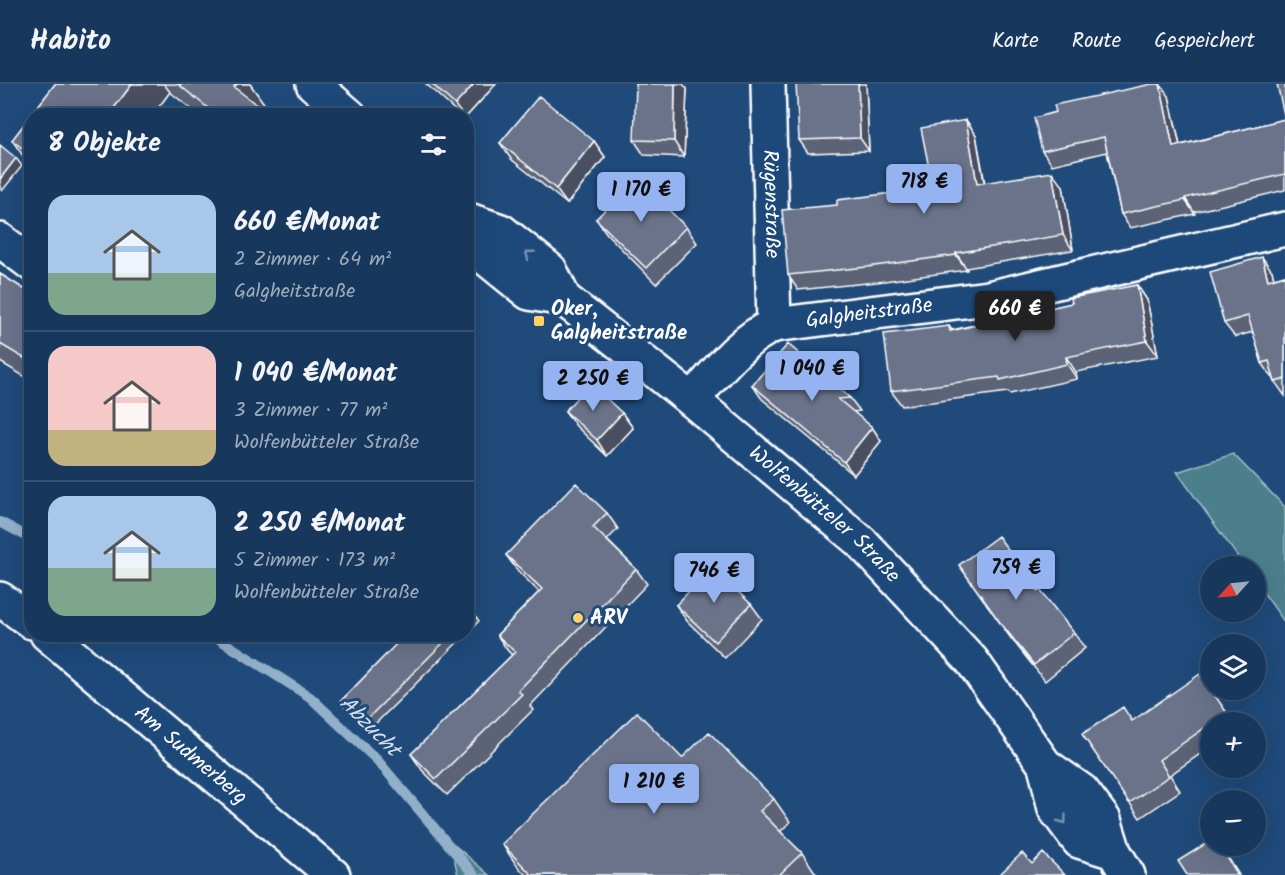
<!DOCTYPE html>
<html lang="de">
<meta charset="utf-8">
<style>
body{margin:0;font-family:Kalam,sans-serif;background:#244365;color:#f1f3f6;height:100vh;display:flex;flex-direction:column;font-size:22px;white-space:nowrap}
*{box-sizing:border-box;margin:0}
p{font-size:20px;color:#9eacbb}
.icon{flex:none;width:33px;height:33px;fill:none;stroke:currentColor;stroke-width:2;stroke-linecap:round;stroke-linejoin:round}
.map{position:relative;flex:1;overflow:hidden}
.details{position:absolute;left:24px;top:24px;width:450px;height:534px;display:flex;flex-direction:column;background:#17385c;border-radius:24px;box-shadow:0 6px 24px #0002,0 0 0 2px #365272}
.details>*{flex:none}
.needle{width:39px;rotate:243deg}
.controls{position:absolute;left:1200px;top:472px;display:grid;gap:12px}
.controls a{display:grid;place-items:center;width:66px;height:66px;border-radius:50%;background:#17385c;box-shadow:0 6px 24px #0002,0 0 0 2px #365272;font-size:30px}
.price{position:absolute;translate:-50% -51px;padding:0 14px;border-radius:6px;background:#95b2f1;color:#111;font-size:20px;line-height:39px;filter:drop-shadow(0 2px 3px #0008)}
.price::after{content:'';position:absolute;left:50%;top:36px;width:18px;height:14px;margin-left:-9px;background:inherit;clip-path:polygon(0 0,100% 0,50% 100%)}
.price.active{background:#222;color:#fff}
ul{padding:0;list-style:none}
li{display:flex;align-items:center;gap:18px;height:150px;padding:0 24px}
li+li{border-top:2px solid #365272}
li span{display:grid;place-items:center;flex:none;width:168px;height:120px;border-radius:18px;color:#555}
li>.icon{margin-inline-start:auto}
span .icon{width:72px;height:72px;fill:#fffc;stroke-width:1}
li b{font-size:26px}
h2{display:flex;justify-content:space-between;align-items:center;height:72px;padding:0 24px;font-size:26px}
header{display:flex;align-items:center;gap:36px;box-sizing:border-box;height:84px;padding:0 30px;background:#17385c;border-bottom:2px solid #365272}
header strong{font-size:28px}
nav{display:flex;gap:33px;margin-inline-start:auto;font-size:21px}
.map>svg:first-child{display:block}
.green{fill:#4b7f8c;stroke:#a5bfc6;stroke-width:1.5}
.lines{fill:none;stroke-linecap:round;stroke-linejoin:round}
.stream{stroke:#92b0ca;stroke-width:10}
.street-casing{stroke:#fff;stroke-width:38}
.secondary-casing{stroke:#fff;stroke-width:38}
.street{stroke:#1f4a7a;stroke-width:33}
.secondary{stroke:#1f4a7a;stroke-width:33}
.wall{fill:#5b6377;stroke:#fff;stroke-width:1.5}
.shaded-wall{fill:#4a5061;stroke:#fff;stroke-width:1.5}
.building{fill:#6a738a;stroke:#fff;stroke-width:1.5}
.oneway{stroke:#7992af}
.poi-dot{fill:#ffd166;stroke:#1f4a7a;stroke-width:2}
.labels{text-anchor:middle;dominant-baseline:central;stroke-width:6;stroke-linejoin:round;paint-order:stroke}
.street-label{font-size:21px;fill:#fff;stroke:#1f4a7a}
.poi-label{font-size:21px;font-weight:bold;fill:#fff;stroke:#1f4a7a;text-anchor:start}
.water-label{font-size:22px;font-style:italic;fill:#d2dee9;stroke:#1f4a7a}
</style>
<header>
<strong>Habito</strong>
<nav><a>Karte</a><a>Route</a><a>Gespeichert</a></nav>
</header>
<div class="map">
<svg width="1285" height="791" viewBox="0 0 1285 791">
<rect width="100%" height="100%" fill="#1f4a7a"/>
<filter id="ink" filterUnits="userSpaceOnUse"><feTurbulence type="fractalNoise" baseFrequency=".0167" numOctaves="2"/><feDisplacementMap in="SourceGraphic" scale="12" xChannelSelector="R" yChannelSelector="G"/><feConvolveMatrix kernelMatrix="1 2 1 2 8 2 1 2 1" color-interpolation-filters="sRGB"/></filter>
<g filter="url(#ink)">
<path class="green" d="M1233 370 1285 423V539L1256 498V483H1245L1177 388Z
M450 757 489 791H458Z"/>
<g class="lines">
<path class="stream" d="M0 438 32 455
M211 550 310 613 378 677 474 791"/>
<g class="street-casing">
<g id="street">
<path id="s1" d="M768 0 774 241"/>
<path d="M0 156 32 180"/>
<path id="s2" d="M692 316C717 288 739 257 774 241L988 214 1285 145"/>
<path d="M0 515 32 538"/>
<path id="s3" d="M47 550 333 791"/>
</g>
</g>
<g class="secondary-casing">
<g id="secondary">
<path d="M313 0 350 32"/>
<path id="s4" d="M466 135 501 147 535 174 550 186 564 215 692 316 861 458 972 577 1045 681 1082 707 1104 736 1114 768 1128 791"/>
<path d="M466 141 482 171 529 209 564 215"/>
<path d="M1045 681 1055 725 1079 757 1114 768"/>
</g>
</g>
<use href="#street" class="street"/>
<use href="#secondary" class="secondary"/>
</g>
<path class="wall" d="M55 0H250L265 21 262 25 271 32H200L170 8 152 32H32V85L12 56Z
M426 0H496L466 33V32H461Z
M866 0 869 67 808 69 799 56Z
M1285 0V106L1194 128 1195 130 1130 144 1121 130 1107 68 1052 81 1042 67 1056 28 1169 12 1180 61 1285 35Z
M687 5 684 73 644 71 634 56Z
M966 36 976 51 985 99 1063 102 1073 166 966 184 967 186 877 198 798 206 788 191 837 121 933 104Z
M594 57 605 73 567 120 511 75 500 59Z
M596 135 686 143 697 159 656 200 607 150Z
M1272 187 1274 194 1285 191V312L1275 298 1273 293H1272L1262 279 1253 248 1235 253 1224 239Z
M0 190 32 210V297L0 278Z
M1137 201 1147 216 1158 272 1076 288 1077 295 1010 310 1008 308 902 322 891 307 949 242 952 246 1072 219Z
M752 301 850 314 860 327 853 328 872 343 881 357 854 391 762 315Z
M565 327 622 329 633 344 607 372 576 342Z
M607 429 618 445 607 456 636 485 647 500 530 622 533 626 447 711 422 686 411 670 512 571 508 567 497 551 539 508 517 486 506 471Z
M959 481 1074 549 1085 564 1045 597 1010 553Z
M751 520 762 535 725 574 687 537 676 521Z
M466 522 473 529 479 537 466 550Z
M406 550H466L369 646 346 625 341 617Z
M1211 606 1234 639H1210V663L1170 691 1180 707 1140 734 1082 650 1132 637Z
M682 674 774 715 790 738 780 748 802 769 817 791H526L518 783 502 760Z"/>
<path class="shaded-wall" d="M132 0H164L170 8 152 32H108Z
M237 0H250L265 21 257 32 234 3Z
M474 0H496L466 33V32H463L455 21Z
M675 0H683L687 5 684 73 674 57Z
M858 0H866L869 67 860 54Z
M1160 0 1169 12 1183 76 1173 63Z
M966 36 976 51 987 115 977 100Z
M594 57 605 73 567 120 556 105Z
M16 74 22 82 2 107 0 104V95Z
M1052 88 1063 102 1073 166 1063 151Z
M1185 114 1194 128 1195 130 1185 116Z
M956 169 966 184 967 186 956 171Z
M1262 173 1272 187 1278 210 1268 196Z
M1137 201 1147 216 1158 272 1147 257Z
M1066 273 1076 288 1077 295 1067 280Z
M622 329 633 344 607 372 597 356Z
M872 343 881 357 854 391 844 378Z
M1220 762 1226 770 1239 791H1238Z"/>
<path class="building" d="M55 0H132L108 32H32V72L12 56Z
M178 0H237L234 3 271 32H218Z
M432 0H474L455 21Z
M636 0H675L674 57 634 56Z
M796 0H858L860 54 799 56Z
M1152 0H1160L1173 63 1285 35 1277 0H1285V90L1185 114V116L1121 130 1104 53 1042 67 1034 34 1056 28 1054 21Z
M539 12 594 57 556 105 500 59Z
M966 36 977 100 1052 88 1063 151 956 169V171L867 183 788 191 782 126 837 121V116L933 104 921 44Z
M0 61 16 74 0 95Z
M631 99H642L686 143 646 184 596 135Z
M1262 173 1268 196 1285 191V295L1275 298 1269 277 1262 279 1248 232 1224 239 1210 188Z
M0 190 32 210V279L0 260Z
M1137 201 1147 257 1066 273 1067 280 1000 296 999 293 891 307 884 250 949 242 950 247 1072 219 1071 214Z
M788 260 850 314 838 315 872 343 844 378 752 301Z
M590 299 622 329 597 356 565 327Z
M576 399 607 429 593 443 636 485 518 607 522 610 436 695 411 670 515 568 497 551 542 505 506 471Z
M998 452 1038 507 1039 505 1074 549 1034 581 999 537 959 481Z
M712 483 751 520 715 558 676 521Z
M466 522 473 529 466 536Z
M406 550H452L364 638 341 617Z
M1200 590 1227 629 1212 639H1210V640L1159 676 1169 692 1129 719 1082 650 1123 623 1132 637Z
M637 628 682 674 709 648 774 715 760 727 802 769 779 791H532L502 760Z
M1210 757V762H1220L1238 791H1187L1178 777Z
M1022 769 1032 780 1043 769 1065 791H999Z"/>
<defs><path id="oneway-chevron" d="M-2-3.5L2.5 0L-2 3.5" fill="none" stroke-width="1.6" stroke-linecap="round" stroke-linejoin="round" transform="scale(1.5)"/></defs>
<g class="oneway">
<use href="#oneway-chevron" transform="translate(529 170) rotate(-141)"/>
<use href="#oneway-chevron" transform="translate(1063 736) rotate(53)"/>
</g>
</g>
<g class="poi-dot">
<rect x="533" y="231" width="12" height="12" rx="3"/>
<circle cx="578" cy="534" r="6"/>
</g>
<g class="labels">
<g class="street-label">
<text stroke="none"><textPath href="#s1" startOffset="120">Rügenstraße</textPath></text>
<text stroke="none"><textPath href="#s2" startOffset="208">Galgheitstraße</textPath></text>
<text stroke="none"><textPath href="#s4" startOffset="470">Wolfenbütteler Straße</textPath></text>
<text stroke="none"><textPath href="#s3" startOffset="188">Am Sudmerberg</textPath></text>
</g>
<g class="poi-label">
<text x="551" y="225">Oker,<tspan x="551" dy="24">Galgheitstraße</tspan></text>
<text x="590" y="534">ARV</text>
</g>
<g class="water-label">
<text transform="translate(369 643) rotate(45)">Abzucht</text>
</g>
</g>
</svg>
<div class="controls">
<a><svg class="needle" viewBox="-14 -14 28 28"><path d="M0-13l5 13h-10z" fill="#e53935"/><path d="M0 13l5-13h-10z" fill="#9eacbb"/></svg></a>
<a><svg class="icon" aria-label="layers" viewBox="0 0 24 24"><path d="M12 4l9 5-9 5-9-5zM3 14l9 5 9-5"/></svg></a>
<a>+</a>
<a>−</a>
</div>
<b class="price" style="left:924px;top:131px">718 €</b>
<b class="price" style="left:641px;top:139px">1 170 €</b>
<b class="price active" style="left:1015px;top:258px">660 €</b>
<b class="price" style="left:812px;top:318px">1 040 €</b>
<b class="price" style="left:593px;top:328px">2 250 €</b>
<b class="price" style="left:1016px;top:517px">759 €</b>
<b class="price" style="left:714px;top:520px">746 €</b>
<b class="price" style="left:654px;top:731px">1 210 €</b>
<section class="details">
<h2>8 Objekte<svg class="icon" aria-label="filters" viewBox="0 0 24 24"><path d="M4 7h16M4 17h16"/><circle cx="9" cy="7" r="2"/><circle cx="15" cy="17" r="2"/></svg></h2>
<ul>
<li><span style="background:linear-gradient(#a9c7e8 65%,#7fa58c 0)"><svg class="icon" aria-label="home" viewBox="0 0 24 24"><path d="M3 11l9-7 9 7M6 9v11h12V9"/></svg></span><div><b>660 €/Monat</b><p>2 Zimmer · 64 m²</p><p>Galgheitstraße</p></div></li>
<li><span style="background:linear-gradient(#f6c9c9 70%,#c2b280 0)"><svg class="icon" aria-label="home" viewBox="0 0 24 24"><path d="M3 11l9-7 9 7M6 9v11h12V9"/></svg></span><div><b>1 040 €/Monat</b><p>3 Zimmer · 77 m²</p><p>Wolfenbütteler Straße</p></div></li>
<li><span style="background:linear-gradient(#a9c7e8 60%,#7fa58c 0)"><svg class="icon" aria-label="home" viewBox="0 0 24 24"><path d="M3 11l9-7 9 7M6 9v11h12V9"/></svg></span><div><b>2 250 €/Monat</b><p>5 Zimmer · 173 m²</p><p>Wolfenbütteler Straße</p></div></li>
</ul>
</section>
</div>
